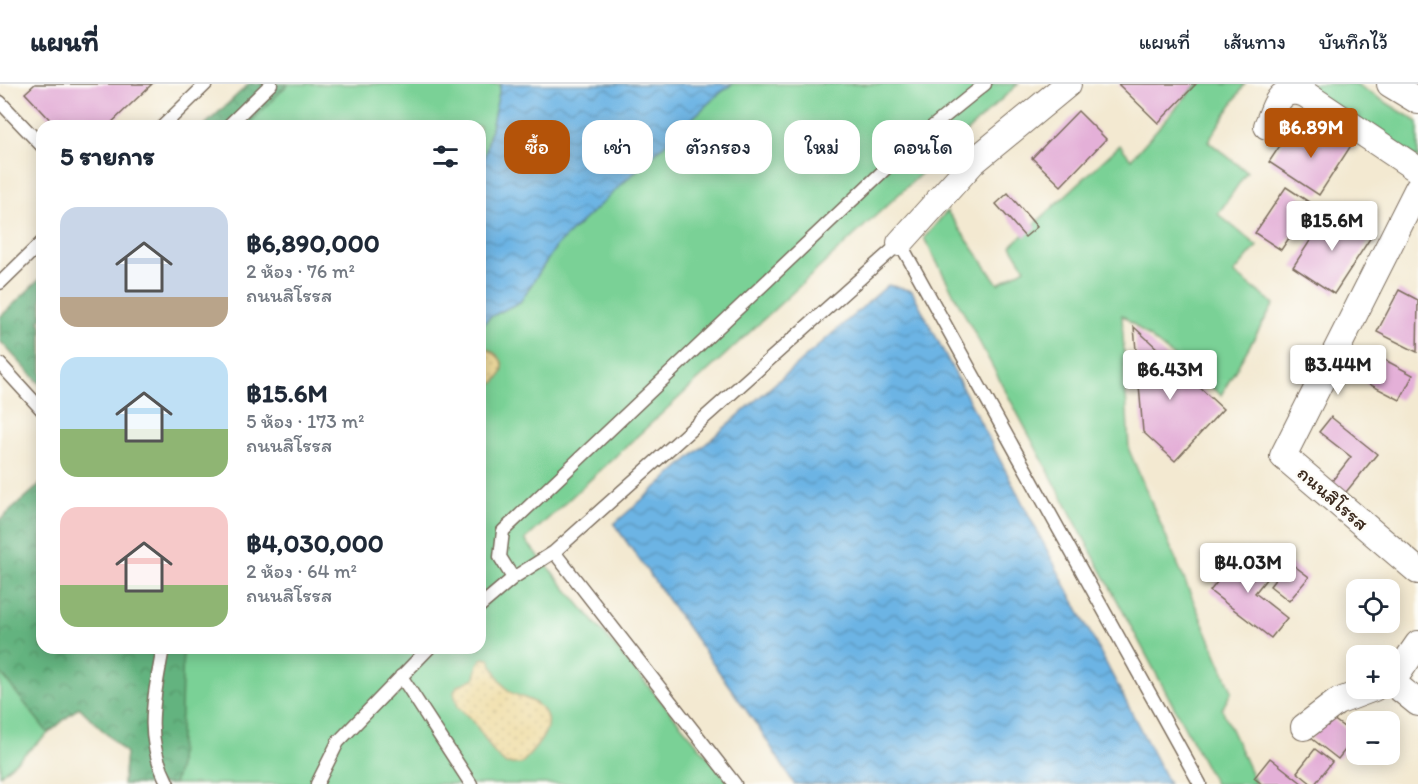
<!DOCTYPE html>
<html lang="th">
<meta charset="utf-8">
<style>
body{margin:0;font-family:Itim,"Playpen Sans Thai",sans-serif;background:#f6f6f7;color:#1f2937;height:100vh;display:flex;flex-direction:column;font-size:22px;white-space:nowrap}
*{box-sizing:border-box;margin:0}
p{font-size:20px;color:#747a83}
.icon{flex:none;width:33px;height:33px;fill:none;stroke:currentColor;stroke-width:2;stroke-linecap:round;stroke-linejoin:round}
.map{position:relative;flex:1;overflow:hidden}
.panel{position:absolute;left:36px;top:36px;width:450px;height:534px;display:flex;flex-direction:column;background:#fff;border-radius:18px;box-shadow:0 3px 15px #0003}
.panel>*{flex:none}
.hud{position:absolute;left:504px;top:36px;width:570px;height:54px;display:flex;gap:12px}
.buttons{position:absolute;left:1346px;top:495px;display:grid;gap:12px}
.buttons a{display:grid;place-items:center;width:54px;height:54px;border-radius:12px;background:#fff;box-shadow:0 3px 15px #0003;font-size:30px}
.price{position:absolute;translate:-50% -51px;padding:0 14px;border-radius:6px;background:#fff;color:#222;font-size:20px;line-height:39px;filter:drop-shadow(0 2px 3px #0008)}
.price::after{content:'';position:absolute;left:50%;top:36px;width:18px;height:14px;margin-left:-9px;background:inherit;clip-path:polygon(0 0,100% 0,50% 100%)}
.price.selected{background:#b45309;color:#fff}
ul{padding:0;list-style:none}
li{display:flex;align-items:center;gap:18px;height:150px;padding:0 24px}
li span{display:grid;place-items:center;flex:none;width:168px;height:120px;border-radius:18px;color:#555}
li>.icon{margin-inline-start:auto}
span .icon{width:72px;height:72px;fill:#fffc;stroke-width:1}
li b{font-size:26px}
h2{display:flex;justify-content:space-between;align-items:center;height:72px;padding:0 24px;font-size:26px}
.chip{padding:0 21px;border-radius:18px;background:#fff;box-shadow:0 3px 15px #0003;font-size:21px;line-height:54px}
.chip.selected{background:#b45309;color:#fff}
header{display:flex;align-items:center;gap:36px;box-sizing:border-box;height:84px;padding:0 30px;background:#fff;border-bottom:2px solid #e0e1e3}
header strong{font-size:28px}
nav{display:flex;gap:33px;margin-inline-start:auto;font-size:21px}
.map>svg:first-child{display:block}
.green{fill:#7ad196;stroke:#5a7e5a;stroke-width:1.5}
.forest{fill:url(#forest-crowns);stroke:#4f6e4e;stroke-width:1.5}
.sand{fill:url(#sand-dots);stroke:#94825e;stroke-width:1.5}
.water{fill:url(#water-waves);stroke:#546f81;stroke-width:1.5}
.building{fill:#e4b0d8}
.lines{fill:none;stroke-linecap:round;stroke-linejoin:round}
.service-casing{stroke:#7b6d5d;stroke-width:15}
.minor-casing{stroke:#7b6d5d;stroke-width:28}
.service{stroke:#fff;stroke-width:12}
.minor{stroke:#fff;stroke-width:26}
.labels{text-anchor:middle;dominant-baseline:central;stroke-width:5;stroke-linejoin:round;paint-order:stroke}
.street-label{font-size:20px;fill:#3b2a1e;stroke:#fdfcf7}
</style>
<header>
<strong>แผนที่</strong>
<nav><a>แผนที่</a><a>เส้นทาง</a><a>บันทึกไว้</a></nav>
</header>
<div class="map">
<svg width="1418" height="700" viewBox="0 0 1418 700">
<defs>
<pattern id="forest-crowns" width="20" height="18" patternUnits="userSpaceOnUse" patternTransform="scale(1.5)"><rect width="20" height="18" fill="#63b37f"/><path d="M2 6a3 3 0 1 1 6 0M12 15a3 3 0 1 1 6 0" fill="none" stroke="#539267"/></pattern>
<pattern id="sand-dots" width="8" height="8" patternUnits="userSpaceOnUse" patternTransform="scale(1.5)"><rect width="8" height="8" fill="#eeda9e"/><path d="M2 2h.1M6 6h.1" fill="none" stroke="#cdbb88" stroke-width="1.8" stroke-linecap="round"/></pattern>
<pattern id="water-waves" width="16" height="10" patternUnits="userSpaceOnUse" patternTransform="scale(1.5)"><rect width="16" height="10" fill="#6cb4e4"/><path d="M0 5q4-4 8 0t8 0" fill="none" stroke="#5a93b8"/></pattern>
</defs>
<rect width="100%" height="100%" fill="#fdfcf7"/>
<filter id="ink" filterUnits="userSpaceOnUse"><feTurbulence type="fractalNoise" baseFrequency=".0167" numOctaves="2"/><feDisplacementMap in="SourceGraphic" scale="12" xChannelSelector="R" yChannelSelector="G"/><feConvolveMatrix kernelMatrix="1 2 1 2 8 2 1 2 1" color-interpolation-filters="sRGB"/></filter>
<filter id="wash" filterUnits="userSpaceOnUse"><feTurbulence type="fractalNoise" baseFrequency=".008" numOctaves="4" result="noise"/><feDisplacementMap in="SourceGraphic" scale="24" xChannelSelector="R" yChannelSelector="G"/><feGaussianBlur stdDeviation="1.35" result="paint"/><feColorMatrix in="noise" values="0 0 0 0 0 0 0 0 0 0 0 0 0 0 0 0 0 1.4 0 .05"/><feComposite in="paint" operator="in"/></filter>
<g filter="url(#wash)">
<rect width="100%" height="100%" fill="#f3e9d1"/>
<path class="green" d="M249 0H501L480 94V42H204Z
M732 0H1018L525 456 731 700H123L126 669 79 623 0 691V436L42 399V564H480V243L490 233 520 218 557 161 714 14Z
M1197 0H1245L1208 57 1247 88 1218 130 1257 162 1234 189 1274 220 1221 311 1122 231 1129 366 1232 607 1222 625 1256 700H1215L924 154 947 127 998 200 1025 184 1011 162 1120 61 1131 75Z
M1302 0H1356L1418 38V75Z"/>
<path class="forest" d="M249 0H288L247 42H204Z
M42 193V233L39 237 42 242V302L0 257V233Z
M42 399V564H128L132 567 156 570V564H183L179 682 174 700H123L126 669 79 623 48 649 0 588V436Z"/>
<path class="sand" d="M486 264C503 273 510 284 494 299H491L486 286 480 293V267Z
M483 574 489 575C494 584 500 600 509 607 517 613 530 614 538 621 562 639 534 666 521 680H506L495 670 474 638 458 623 454 608 457 602 475 594 478 580Z"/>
<path class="water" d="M501 0H732L714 14 557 161 520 218 490 233 480 243V94Z
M888 201 912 207 1169 700H794L761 647 614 440Z"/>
<g id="blocks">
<path class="building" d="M35 0H152L108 42H56L25 9Z
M1118 0H1196L1158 39Z
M1078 27 1106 55 1061 102 1032 74Z
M1329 44 1352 60 1319 111 1269 78 1291 45 1317 63Z
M1286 103 1312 120 1281 166 1255 149Z
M1008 109 1037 143 1025 153 996 120Z
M1330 126 1371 153 1334 210 1293 183Z
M1399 206 1418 216 1417 268 1377 248Z
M1134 243 1223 325 1175 377 1143 348Z
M1374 270 1413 291 1400 316 1361 296Z
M1331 333 1377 370 1342 413 1328 402 1351 373 1319 348Z
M1242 466 1271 489 1255 509 1287 534 1271 554 1210 507Z
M1289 478 1309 493 1289 517 1270 502Z
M1329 632 1356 652 1338 675 1311 654Z
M1315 665 1332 678 1315 700H1312L1297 688Z
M1270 674 1303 700H1262L1254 694Z"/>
</g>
</g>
<g filter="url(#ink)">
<use href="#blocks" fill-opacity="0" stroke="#7b6d5d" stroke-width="1.5"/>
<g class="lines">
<g class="service-casing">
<path id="service" d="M0 18 42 62
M163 42 206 0
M228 42 271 0
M0 199 42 158
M0 280 42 326
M513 494 500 473 503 447 917 55 985 0
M480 522 513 494 554 468
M163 564C154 615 143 652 168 700
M401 592 471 700
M317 700 338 658 429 564
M735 700 554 468 900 159 1200 700"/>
</g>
<g class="minor-casing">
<path id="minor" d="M1390 0 1418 17
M1267 42C1276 22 1278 1 1305 10L1418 86
M1418 104 1283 372 1418 487
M900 159 972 79 1068 0
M1418 560 1392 598 1418 619
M1304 643 1337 618 1374 604"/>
</g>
<use href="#service" class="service"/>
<use href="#minor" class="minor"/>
</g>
</g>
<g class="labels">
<g class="street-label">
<text transform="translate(1333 414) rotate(41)">ถนนสิโรรส</text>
</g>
</g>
</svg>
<div class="buttons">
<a><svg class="icon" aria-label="locate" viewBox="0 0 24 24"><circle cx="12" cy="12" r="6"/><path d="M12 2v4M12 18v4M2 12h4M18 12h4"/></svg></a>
<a>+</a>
<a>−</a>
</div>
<b class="price selected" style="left:1311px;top:75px">฿6.89M</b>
<b class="price" style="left:1332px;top:168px">฿15.6M</b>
<b class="price" style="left:1338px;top:312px">฿3.44M</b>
<b class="price" style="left:1170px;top:317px">฿6.43M</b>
<b class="price" style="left:1248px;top:510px">฿4.03M</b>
<div class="hud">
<a class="chip selected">ซื้อ</a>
<a class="chip">เช่า</a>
<a class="chip">ตัวกรอง</a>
<a class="chip">ใหม่</a>
<a class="chip">คอนโด</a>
</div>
<section class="panel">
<h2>5 รายการ<svg class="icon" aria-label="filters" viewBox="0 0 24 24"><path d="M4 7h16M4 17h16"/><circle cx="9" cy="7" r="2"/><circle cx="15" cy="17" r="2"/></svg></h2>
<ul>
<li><span style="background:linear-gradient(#c9d6e8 75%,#b9a48a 0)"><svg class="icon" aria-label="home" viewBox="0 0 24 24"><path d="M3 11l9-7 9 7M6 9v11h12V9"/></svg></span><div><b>฿6,890,000</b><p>2 ห้อง · 76 m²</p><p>ถนนสิโรรส</p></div></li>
<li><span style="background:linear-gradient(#bfe0f5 60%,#8fb573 0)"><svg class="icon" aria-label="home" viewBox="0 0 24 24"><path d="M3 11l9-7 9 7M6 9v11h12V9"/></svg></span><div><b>฿15.6M</b><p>5 ห้อง · 173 m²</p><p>ถนนสิโรรส</p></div></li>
<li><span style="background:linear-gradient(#f6c9c9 65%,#8fb573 0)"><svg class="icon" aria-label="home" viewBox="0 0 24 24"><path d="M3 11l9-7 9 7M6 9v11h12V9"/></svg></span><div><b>฿4,030,000</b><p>2 ห้อง · 64 m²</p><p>ถนนสิโรรส</p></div></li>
</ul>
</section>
</div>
